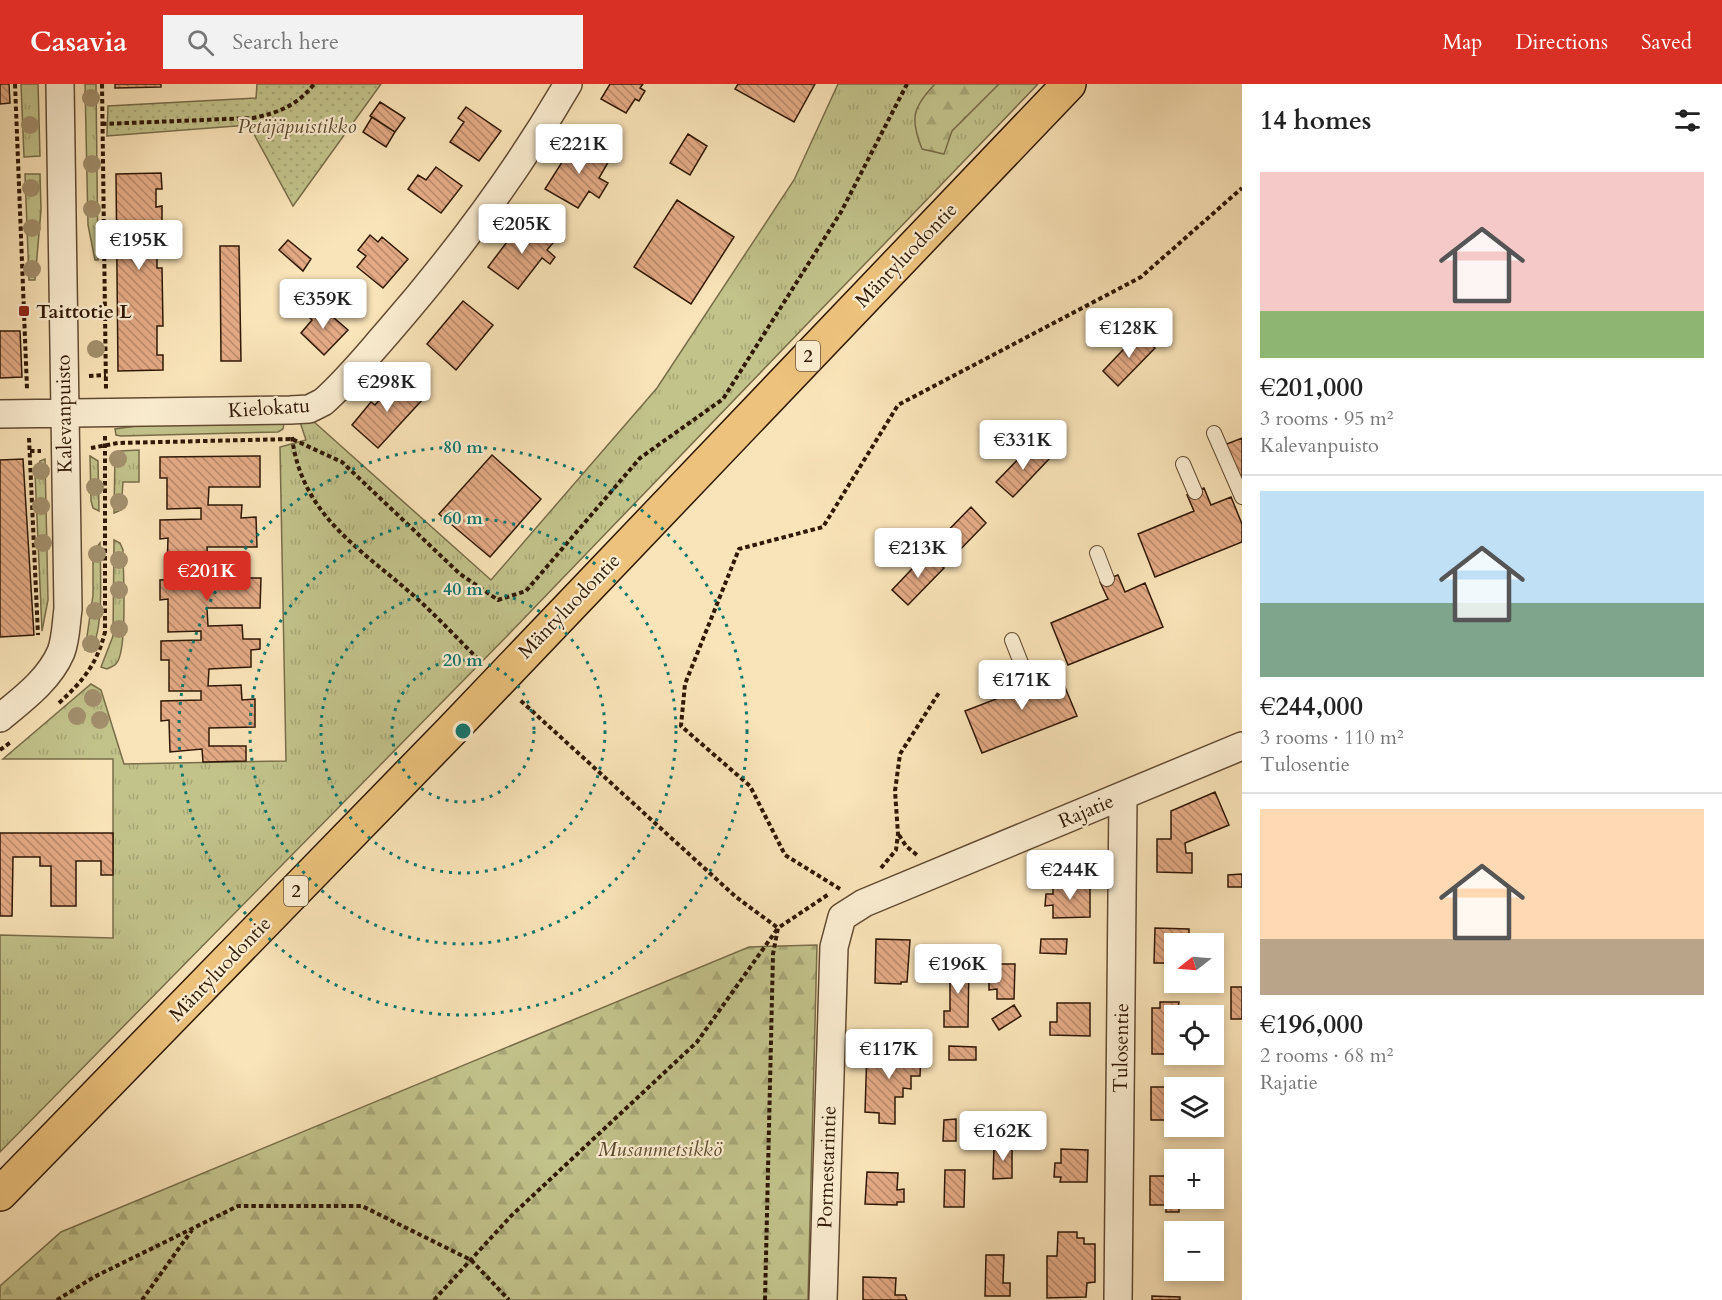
<!DOCTYPE html>
<meta charset="utf-8">
<style>
body{margin:0;font-family:Cardo,serif;background:#f2f2f2;color:#222;height:100vh;display:flex;flex-direction:column;font-size:22px;white-space:nowrap}
*{box-sizing:border-box;margin:0}
p{font-size:20px;color:#767676}
.icon{flex:none;width:33px;height:33px;fill:none;stroke:currentColor;stroke-width:2;stroke-linecap:round;stroke-linejoin:round}
.map{position:relative;flex:1;overflow:hidden}
.details{display:flex;flex-direction:column;background:#fff;width:480px}
.details>*{flex:none}
.needle{width:39px;rotate:253deg}
.tools{position:absolute;left:1164px;top:849px;display:grid;gap:12px}
.tools a{display:grid;place-items:center;width:60px;height:60px;border-radius:0px;background:#fff;box-shadow:0 3px 9px #0003;font-size:30px}
.price{position:absolute;translate:-50% -51px;padding:0 14px;border-radius:6px;background:#fff;color:#222;font-size:20px;line-height:39px;filter:drop-shadow(0 2px 3px #0008)}
.price::after{content:'';position:absolute;left:50%;top:36px;width:18px;height:14px;margin-left:-9px;background:inherit;clip-path:polygon(0 0,100% 0,50% 100%)}
.price.on{background:#d93025;color:#fff}
ul{padding:0;list-style:none}
li{display:grid;align-content:center;gap:12px;height:318px;padding:0 18px}
li+li{border-top:2px solid #e0e0e0}
li span{display:grid;place-items:center;height:186px;border-radius:0px;color:#555}
li>.icon{margin-inline-start:auto}
span .icon{width:108px;height:108px;fill:#fffc;stroke-width:1}
li b{font-size:26px}
h2{display:flex;justify-content:space-between;align-items:center;height:72px;padding:0 18px;font-size:26px}
header{display:flex;align-items:center;gap:36px;box-sizing:border-box;height:84px;padding:0 30px;background:#d93025;color:#fff}
header strong{font-size:28px}
nav{display:flex;gap:33px;margin-inline-start:auto;font-size:21px}
.search{width:420px;height:54px;background:#f2f2f2;display:flex;align-items:center;gap:15px;box-sizing:border-box;padding:0 21px;border-radius:0px;color:#767676;font-size:22px}
main{display:flex;flex:1;min-height:0}
.map>svg:first-child{display:block}
.grass{fill:url(#grass-tufts);stroke:#786d48;stroke-width:1.5}
.forest{fill:url(#forest-firs);stroke:#786d48;stroke-width:1.5}
.park{fill:url(#park-dots);stroke:#786d48;stroke-width:1.5}
.building{fill:url(#building-back-hatch);stroke:#2f1805;stroke-width:1.5}
.lines{fill:none;stroke-linecap:round;stroke-linejoin:round}
.service-casing{stroke:#624b32;stroke-width:16}
.minor-casing{stroke:#624b32;stroke-width:30}
.trunk-casing{stroke:#2f1805;stroke-width:36}
.path{stroke:#2f1805;stroke-width:4;stroke-dasharray:4.5 3;stroke-linecap:butt}
.service{stroke:#fbedd1;stroke-width:14}
.minor{stroke:#fbedd1;stroke-width:27}
.trunk{stroke:#ecc27c;stroke-width:33}
.tree{fill:#a28f6c}
.ring{fill:none;stroke:#0f766e;stroke-width:3;stroke-dasharray:3 6}
.poi-dot{fill:#8f2418;stroke:#fbedd1;stroke-width:2}
.labels{text-anchor:middle;dominant-baseline:central;stroke-width:4.5;stroke-linejoin:round;paint-order:stroke}
.shield{fill:#fbedd1;stroke:#6c5842;stroke-width:1.5}
.shield-label{font-size:18px;font-weight:bold;fill:#2f1805}
.park-label{font-size:20px;font-style:italic;fill:#5b4b2d;stroke:#fbedd1}
.street-label{font-size:20px;fill:#2f1805;stroke:#fbedd1}
.poi-label{font-size:20px;font-weight:bold;fill:#2f1805;stroke:#fbedd1;text-anchor:start}
.centre{fill:#0f766e;stroke:#fbedd1;stroke-width:3}
.ring-label{font-size:18px;text-anchor:middle;font-weight:bold;fill:#0f766e;stroke:#fbedd1;stroke-width:4.5;stroke-linejoin:round;paint-order:stroke}
</style>
<header>
<strong>Casavia</strong>
<div class="search"><svg class="icon" aria-label="search" viewBox="0 0 24 24"><circle cx="10" cy="10" r="6"/><path d="M15 15l6 6"/></svg>Search here</div>
<nav><a>Map</a><a>Directions</a><a>Saved</a></nav>
</header>
<main>
<div class="map">
<svg width="1242" height="1216" viewBox="0 0 1242 1216">
<defs>
<pattern id="grass-tufts" width="24" height="20" patternUnits="userSpaceOnUse" patternTransform="scale(1.5)"><rect width="24" height="20" fill="#c2c28b"/><path d="M3 7l-1-3M5 7V3M7 7l1-3M15 17l-1-3M17 17v-4M19 17l1-3" fill="none" stroke="#a7a676"/></pattern>
<pattern id="forest-firs" width="22" height="20" patternUnits="userSpaceOnUse" patternTransform="scale(1.5)"><rect width="22" height="20" fill="#c2c28b"/><path d="M5 1l3.5 6h-7zM16 11l3.5 6h-7z" fill="#a7a676"/></pattern>
<pattern id="park-dots" width="8" height="8" patternUnits="userSpaceOnUse" patternTransform="scale(1.5)"><rect width="8" height="8" fill="#c2c28b"/><path d="M2 2h.1M6 6h.1" fill="none" stroke="#a7a676" stroke-width="1.8" stroke-linecap="round"/></pattern>
<pattern id="building-back-hatch" width="6" height="6" patternUnits="userSpaceOnUse" patternTransform="scale(1.5)"><rect width="6" height="6" fill="#e3aa85"/><path d="M-1 5l2 2M0 0l6 6M5-1l2 2" fill="none" stroke="#b8896b"/></pattern>
</defs>
<rect width="100%" height="100%" fill="#f9e3b8"/>
<filter id="stains"><feTurbulence type="fractalNoise" baseFrequency=".00333" numOctaves="4"/><feColorMatrix values="0 0 0 0 .2 0 0 0 0 .09 0 0 0 0 .02 0 0 0 .5 -.17"/></filter>
<radialGradient id="worn" r=".72"><stop offset=".6" stop-color="#630" stop-opacity="0"/><stop offset="1" stop-color="#630" stop-opacity=".3"/></radialGradient>
<path class="grass" d="M21 0H38L40 72 24 73Z
M85 0H96L98 176H95L88 141Z
M838 0H1038L509 550 0 1068V851L113 854V675H3L91 600 101 606 124 680 286 677 280 363 306 356 300 338 313 337 491 496 657 304 794 96Z
M25 90H40L41 126 35 196H29Z
M284 339 283 345 278 348 121 352 116 351 115 345 150 340Z
M139 366V398H123L121 426 114 429 115 371 120 367Z
M90 372 98 377 99 427 93 424 91 417Z
M45 375 48 516 42 547 35 389 40 377Z
M114 456 120 459 123 466C123 486 128 568 116 580 113 583 110 583 107 585L101 583 113 552Z
M100 459C100 481 105 554 89 567L85 566 93 511V468Z"/>
<path class="forest" d="M935 0H999L952 47 944 70 922 65C910 35 912 24 935 0Z
M817 861 808 1216H0V1202L61 1148 749 863Z"/>
<path class="park" d="M257 0H381L293 122 249 41 107 52 108 22 256 14Z"/>
<path class="building" d="M0 0H9L10 19 0 20Z
M115 0H161V3L115 4Z
M610 0H643L640 4 645 7 639 17 635 15 626 29 601 15Z
M738 0H815L794 38 735 5Z
M380 18 405 34 395 48 370 32Z
M466 23 501 47 479 77 450 58 464 38 458 34Z
M372 33 395 48 386 63 363 48Z
M688 50 707 62 690 91 670 79Z
M576 56 610 75 599 94 608 99 599 114 589 107 578 124 545 105Z
M436 83 462 102 441 129 408 105 418 91 426 96Z
M161 89 162 105H156V123L162 122V166L157 167V184H162L163 242H157V271H163V286L118 287 116 90Z
M677 116 734 153 691 220 634 183Z
M523 137 553 159 547 166 555 173 550 180 542 174 518 205 488 183Z
M370 151 378 158 382 153 408 175 383 204 357 183 366 172 358 166Z
M288 156 311 175 303 187 279 166Z
M220 162H239L241 277H221Z
M463 217 493 241 456 286 427 260Z
M318 220 348 246 324 271 301 249 312 236 308 232Z
M0 247H20L22 293 0 294Z
M1139 249 1155 264 1118 302 1103 287Z
M399 294 423 315 378 364 352 341 371 318 375 321Z
M1242 354V403L1222 362Z
M1033 360 1049 375 1013 413 996 398Z
M492 371 541 415 490 473 439 430Z
M260 372V403H209L208 421H242L241 434 256 433 257 463H207L208 482H245V494H261L260 524H207L208 542 242 541 243 555H260V565L251 566V583L209 585 208 602 241 601 242 616 255 615V643L209 644V662H246V677L203 678 202 665 170 668 169 636 161 637V617L201 616V607H169V576H161V557L201 556V547L168 548V515L160 516V496L200 494V486L167 487 168 454 160 455V436L201 435V424L167 425V394H160V373Z
M23 375 34 551 0 553V376Z
M1204 404 1211 421 1231 413 1242 440V458L1155 493 1138 450 1194 427 1187 411Z
M971 423 986 439 950 476 934 461Z
M928 468 944 484 908 521 892 506Z
M1118 491 1125 508 1145 499 1163 543 1068 581 1051 539 1108 515 1100 498Z
M1032 580 1039 597 1059 589 1077 632 982 669 965 627 1022 605 1015 587Z
M1215 708 1229 741 1185 759 1186 769H1192V789L1157 788V755H1171V727Z
M0 749H113V791H101V777H76V822H51V782H40V773H13L12 832H0Z
M1242 790V803H1228V791Z
M1090 800V833L1053 834V821L1045 822 1046 810H1053V801Z
M1155 844 1189 845V860H1174V879H1154Z
M876 855 910 856 907 898H901V900L875 899Z
M1041 855H1067L1066 870 1040 869Z
M969 875 968 943H944V927H950V876Z
M998 880H1015L1014 915H997V905L989 906V890L997 889Z
M1231 903H1242V935H1231Z
M1160 918H1179L1178 924H1189V932H1174V970H1152V924H1160Z
M1057 919H1090V952L1050 951V938H1057Z
M1014 921 1021 932 999 946 992 935Z
M949 962 976 963V976H949Z
M867 965 921 967 920 992H911V1005L903 1004V1013H895V1040L879 1039V1029L865 1028Z
M1151 1003H1183L1174 1004V1036H1151Z
M956 1035V1057H943L944 1036Z
M980 1050H1000L999 1059H980Z
M994 1062H1012V1094L993 1095Z
M1061 1065 1088 1066 1087 1098H1060L1061 1093H1054L1055 1079H1061Z
M945 1086H965L964 1123H944Z
M867 1088 898 1089 897 1106 904 1105V1118H897V1121L865 1120Z
M1150 1092H1174V1114H1185V1121H1179V1128H1166V1121H1150Z
M1058 1148H1077V1154H1084V1160H1095V1198L1087 1199 1086 1213 1047 1214V1172H1057Z
M986 1171H1004L1003 1199H1010V1212H985Z
M863 1193 896 1194 895 1211H905L907 1216H863Z
M1152 1212 1180 1213V1216H1152Z"/>
<g class="lines">
<g class="service-casing">
<path id="service" d="M1214 349 1242 413
M1183 380 1195 408
M1097 469 1107 495
M1012 556 1023 584"/>
</g>
<g class="minor-casing">
<path id="minor" d="M0 330 290 326 309 325 323 318C347 297 367 272 388 248 455 171 517 88 568 0
M0 634C23 615 49 596 61 568 66 555 66 539 68 525L60 0
M823 1216 834 863 842 833 864 819 1242 662
M1118 1216 1123 712"/>
</g>
<g class="trunk-casing">
<path id="trunk" d="M0 1110 451 647 1069 0"/>
</g>
<path class="path" d="M15 0 27 305
M102 0 106 305
M102 40 253 34C278 29 298 21 314 0
M89 292 106 291
M292 353C302 436 368 469 423 520 443 539 462 559 481 578
M29 354 38 551
M91 364 118 359 292 355 342 378 460 490 498 516 526 507 640 374 723 315 841 128 907 0
M30 367H41
M59 619C83 597 97 580 105 548V352
M0 666 11 658
M899 751 906 762 917 771
M881 784 896 766 898 750 895 707 900 670 940 607
M840 805 785 771 750 702 681 642 685 600 739 465 823 443 898 321 1141 193 1242 104
M57 1216 94 1193 238 1122H362L471 1176 509 1216
M142 1216 192 1146
M434 1216 511 1132 697 958 778 844 736 813 520 616
M765 1216 773 870 778 844 829 810"/>
<use href="#service" class="service"/>
<use href="#minor" class="minor"/>
<use href="#trunk" class="trunk"/>
</g>
<g class="tree">
<circle cx="91" cy="14" r="9"/>
<circle cx="30" cy="41" r="9"/>
<circle cx="92" cy="80" r="9"/>
<circle cx="31" cy="104" r="9"/>
<circle cx="92" cy="125" r="9"/>
<circle cx="32" cy="144" r="9"/>
<circle cx="32" cy="185" r="9"/>
<circle cx="96" cy="265" r="9"/>
<circle cx="118" cy="375" r="9"/>
<circle cx="41" cy="387" r="9"/>
<circle cx="95" cy="403" r="9"/>
<circle cx="119" cy="418" r="9"/>
<circle cx="41" cy="422" r="9"/>
<circle cx="43" cy="459" r="9"/>
<circle cx="97" cy="470" r="9"/>
<circle cx="119" cy="476" r="9"/>
<circle cx="119" cy="506" r="9"/>
<circle cx="95" cy="527" r="9"/>
<circle cx="119" cy="545" r="9"/>
<circle cx="91" cy="560" r="9"/>
<circle cx="93" cy="614" r="9"/>
<circle cx="77" cy="632" r="9"/>
<circle cx="100" cy="636" r="9"/>
</g>
<g class="ring">
<circle cx="463" cy="647" r="71"/>
<circle cx="463" cy="647" r="142"/>
<circle cx="463" cy="647" r="213"/>
<circle cx="463" cy="647" r="284"/>
</g>
<rect class="poi-dot" x="18" y="221" width="12" height="12" rx="3"/>
<g class="labels">
<g class="shield">
<rect x="796" y="257" width="24" height="30" rx="4.5"/>
<rect x="284" y="792" width="24" height="30" rx="4.5"/>
</g>
<g class="shield-label">
<text x="808" y="272">2</text>
<text x="296" y="807">2</text>
</g>
<g class="park-label">
<text x="297" y="42">Petäjäpuistikko</text>
<text x="660" y="1065">Musanmetsikkö</text>
</g>
<g class="street-label">
<text transform="translate(906 171) rotate(-46)">Mäntyluodontie</text>
<text transform="translate(269 324) rotate(-4)">Kielokatu</text>
<text transform="translate(64 330) rotate(-91)">Kalevanpuisto</text>
<text transform="translate(569 522) rotate(-46)">Mäntyluodontie</text>
<text transform="translate(1086 727) rotate(-23)">Rajatie</text>
<text transform="translate(220 885) rotate(-46)">Mäntyluodontie</text>
<text transform="translate(1121 964) rotate(-89)">Tulosentie</text>
<text transform="translate(827 1083) rotate(-88)">Pormestarintie</text>
</g>
<g class="poi-label">
<text x="36" y="227">Taittotie L</text>
</g>
</g>
<circle cx="463" cy="647" r="9" class="centre"/>
<g class="ring-label">
<text x="463" y="369">80 m</text>
<text x="463" y="440">60 m</text>
<text x="463" y="511">40 m</text>
<text x="463" y="582">20 m</text>
</g>
<rect width="100%" height="100%" filter="url(#stains)"/>
<rect width="100%" height="100%" fill="url(#worn)"/>
</svg>
<div class="tools">
<a><svg class="needle" viewBox="-14 -14 28 28"><path d="M0-13l5 13h-10z" fill="#e53935"/><path d="M0 13l5-13h-10z" fill="#767676"/></svg></a>
<a><svg class="icon" aria-label="locate" viewBox="0 0 24 24"><circle cx="12" cy="12" r="6"/><path d="M12 2v4M12 18v4M2 12h4M18 12h4"/></svg></a>
<a><svg class="icon" aria-label="layers" viewBox="0 0 24 24"><path d="M12 4l9 5-9 5-9-5zM3 14l9 5 9-5"/></svg></a>
<a>+</a>
<a>−</a>
</div>
<b class="price" style="left:579px;top:91px">€221K</b>
<b class="price" style="left:522px;top:171px">€205K</b>
<b class="price" style="left:139px;top:187px">€195K</b>
<b class="price" style="left:323px;top:246px">€359K</b>
<b class="price" style="left:1129px;top:275px">€128K</b>
<b class="price" style="left:387px;top:329px">€298K</b>
<b class="price" style="left:1023px;top:387px">€331K</b>
<b class="price" style="left:918px;top:495px">€213K</b>
<b class="price on" style="left:207px;top:518px">€201K</b>
<b class="price" style="left:1022px;top:627px">€171K</b>
<b class="price" style="left:1070px;top:817px">€244K</b>
<b class="price" style="left:958px;top:911px">€196K</b>
<b class="price" style="left:889px;top:996px">€117K</b>
<b class="price" style="left:1003px;top:1078px">€162K</b>
</div>
<section class="details">
<h2>14 homes<svg class="icon" aria-label="filters" viewBox="0 0 24 24"><path d="M4 7h16M4 17h16"/><circle cx="9" cy="7" r="2"/><circle cx="15" cy="17" r="2"/></svg></h2>
<ul>
<li><span style="background:linear-gradient(#f6c9c9 75%,#8fb573 0)"><svg class="icon" aria-label="home" viewBox="0 0 24 24"><path d="M3 11l9-7 9 7M6 9v11h12V9"/></svg></span><div><b>€201,000</b><p>3 rooms · 95 m²</p><p>Kalevanpuisto</p></div></li>
<li><span style="background:linear-gradient(#bfe0f5 60%,#7fa58c 0)"><svg class="icon" aria-label="home" viewBox="0 0 24 24"><path d="M3 11l9-7 9 7M6 9v11h12V9"/></svg></span><div><b>€244,000</b><p>3 rooms · 110 m²</p><p>Tulosentie</p></div></li>
<li><span style="background:linear-gradient(#ffd9b3 70%,#b9a48a 0)"><svg class="icon" aria-label="home" viewBox="0 0 24 24"><path d="M3 11l9-7 9 7M6 9v11h12V9"/></svg></span><div><b>€196,000</b><p>2 rooms · 68 m²</p><p>Rajatie</p></div></li>
</ul>
</section>
</main>
